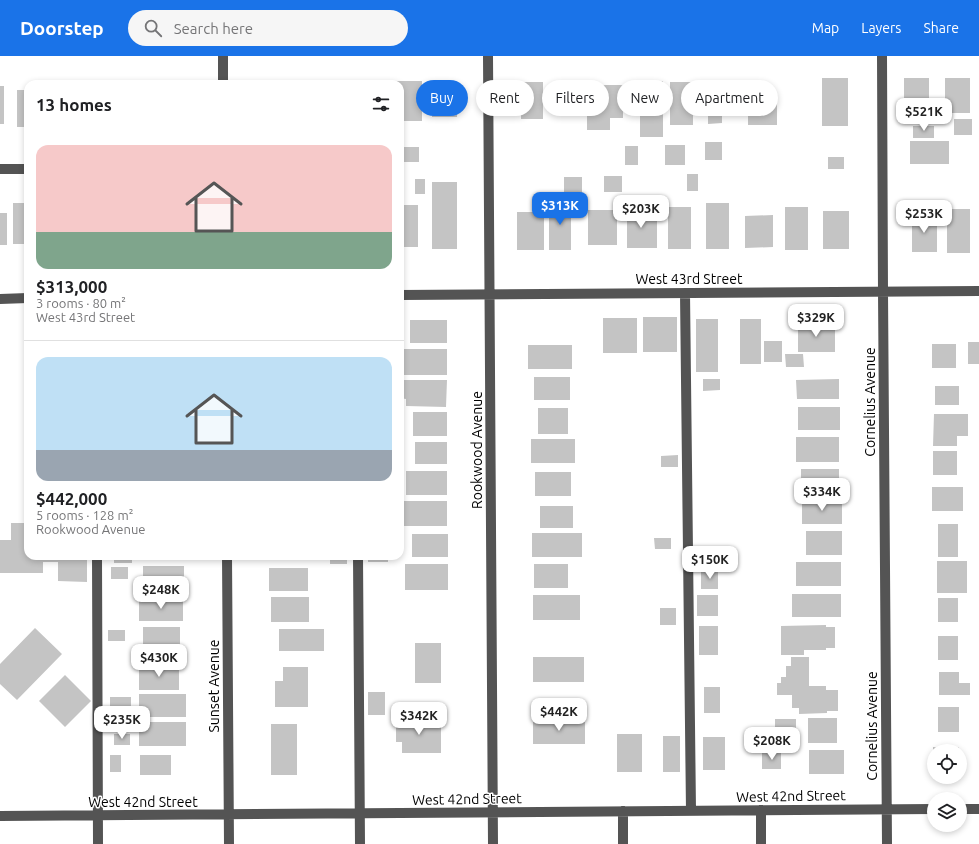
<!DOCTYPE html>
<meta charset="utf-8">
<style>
body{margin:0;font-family:Ubuntu,sans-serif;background:#f6f6f6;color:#202124;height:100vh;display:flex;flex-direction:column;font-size:15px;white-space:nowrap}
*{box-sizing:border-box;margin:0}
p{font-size:13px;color:#757577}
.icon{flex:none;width:22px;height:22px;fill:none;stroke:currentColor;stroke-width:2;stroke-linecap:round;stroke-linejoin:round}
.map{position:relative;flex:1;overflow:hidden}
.drawer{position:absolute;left:24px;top:24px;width:380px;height:480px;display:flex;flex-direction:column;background:#fff;border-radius:12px;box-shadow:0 2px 6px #0003}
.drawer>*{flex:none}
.hud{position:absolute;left:416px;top:24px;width:380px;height:36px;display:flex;gap:8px}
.controls{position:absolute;left:927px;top:688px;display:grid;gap:8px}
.controls a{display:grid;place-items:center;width:40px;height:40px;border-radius:50%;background:#fff;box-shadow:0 2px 6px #0003;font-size:20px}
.price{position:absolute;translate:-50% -34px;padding:0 9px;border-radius:8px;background:#fff;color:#222;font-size:13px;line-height:26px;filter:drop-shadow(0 1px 2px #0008)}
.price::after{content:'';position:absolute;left:50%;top:24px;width:12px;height:9px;margin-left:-6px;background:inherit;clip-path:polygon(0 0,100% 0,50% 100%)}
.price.current{background:#1a73e8;color:#fff}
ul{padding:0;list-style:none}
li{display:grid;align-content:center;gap:8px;height:212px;padding:0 12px}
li+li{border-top:1px solid #e0e0e0}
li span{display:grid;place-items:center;height:124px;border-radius:12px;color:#555}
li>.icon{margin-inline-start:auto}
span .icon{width:72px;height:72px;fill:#fffc;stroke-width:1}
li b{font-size:17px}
h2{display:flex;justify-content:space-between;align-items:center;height:48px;padding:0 12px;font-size:17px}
.chip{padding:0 14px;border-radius:18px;background:#fff;box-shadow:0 2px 6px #0003;font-size:14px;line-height:36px}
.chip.current{background:#1a73e8;color:#fff}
header{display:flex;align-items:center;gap:24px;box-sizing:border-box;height:56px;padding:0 20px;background:#1a73e8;color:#fff}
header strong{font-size:19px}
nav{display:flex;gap:22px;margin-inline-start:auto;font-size:14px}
.search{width:280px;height:36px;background:#f6f6f6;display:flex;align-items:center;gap:10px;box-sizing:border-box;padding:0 14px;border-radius:22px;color:#757577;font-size:15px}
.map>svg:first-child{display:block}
.building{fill:#c4c4c4}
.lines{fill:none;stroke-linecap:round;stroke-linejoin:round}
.minor{stroke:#545454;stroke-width:10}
.labels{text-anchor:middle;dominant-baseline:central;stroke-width:3;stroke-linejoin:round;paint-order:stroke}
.street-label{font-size:14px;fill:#000;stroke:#fff}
</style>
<header>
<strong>Doorstep</strong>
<div class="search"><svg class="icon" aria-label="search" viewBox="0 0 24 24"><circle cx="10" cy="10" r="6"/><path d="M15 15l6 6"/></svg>Search here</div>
<nav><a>Map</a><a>Layers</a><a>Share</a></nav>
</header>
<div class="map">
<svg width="979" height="788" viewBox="0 0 979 788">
<rect width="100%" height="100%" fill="#fff"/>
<path class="building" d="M822 22H848V70H822Z
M904 22H929V67H904Z
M945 22H970V57H945Z
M395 25H422V65H400V28H395Z
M629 25H663V81H640V47H629Z
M708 25H737V59H722V67L708 68Z
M245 26H267V28H245Z
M521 26H543V63H521Z
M670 26H693V69H670Z
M555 27H581V59H555Z
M587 29H623V62H610V74H587Z
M0 30H4V68H0Z
M17 34H28V71H17Z
M432 37H457V61H432Z
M748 44H777V69H748Z
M954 63H972V79H954Z
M913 70H934V82H913Z
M910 85H949V108H910Z
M705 86H722V104H705Z
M665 89H685V109H665Z
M625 90H638V109H625Z
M400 91H419V106H400Z
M828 101H844V113H828Z
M687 118H698V135H687Z
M604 120H622V136H604Z
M564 121H582V137H564Z
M415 123H425V138H415Z
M432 126H457V193H432Z
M549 145H571V194H549Z
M13 147H28V188H13Z
M706 147H729V193H706Z
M400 149H418V191H400Z
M627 151H644V161H657V192H627Z
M668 151H691V193H668Z
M785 151H808V194H785Z
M947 153H970V197H947Z
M588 154H617V189H588Z
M823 155H849V193H823Z
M517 156H544V194H517Z
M0 157H7V189H0Z
M773 159V191L745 192V160Z
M912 159H937V196H912Z
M643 261H677V296H643Z
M603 262H637V297H603Z
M696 263H718V316H696Z
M740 263H761V308H740Z
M410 264H447V287H410Z
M798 267H835V296H798Z
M764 285H782V306H764Z
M968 286H979V308H968Z
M932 288H956V312H932Z
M528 289H572V313H528Z
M401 293H447V319H400Z
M785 298H803L804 311H786Z
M534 321H570V344H534Z
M703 323H720V334L703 335Z
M839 323V343H797L796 324Z
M400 324H447L446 351 406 350V343L400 342Z
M935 330H959V349H935Z
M798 351H840V374H798Z
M538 352H568V378H538Z
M413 356H447V380H413Z
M934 358H968V380H957V390H933Z
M796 381H839V406H796Z
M531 383H575V407H531Z
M415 386H447V408H415Z
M933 395H957V419H933Z
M678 399V411H661V400Z
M801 413H839V437H801Z
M406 415H447V439H406Z
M535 416H571V440H535Z
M932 431H963V455H932Z
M802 444H842V468H802Z
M402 445H447V470H402Z
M540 450H573V472H540Z
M11 467H28V500H87V526L58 525V506H43V517H0V484H11Z
M938 468H958V501H938Z
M806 475H842V499H806Z
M532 477H582V501H532Z
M412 478H448V501H412Z
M654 482H671V493H655Z
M114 500H132V507H114Z
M150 500H183V502H150Z
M266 500H315V502H266Z
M330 500H347V508H330Z
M368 500H388V506H368Z
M937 505H967V537H937Z
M796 506H841V530H796Z
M405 508H448V534H405Z
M534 508H568V532H534Z
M143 510H184V534H143Z
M111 511H128V523H111Z
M269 512H308V535H269Z
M701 514H718V533H701Z
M792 538H841V561H792Z
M533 539H580V564H533Z
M697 539H718V560H697Z
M271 541H309V566H271Z
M938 542H958V566H938Z
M139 543H183V565H139Z
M660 552H676V569H660Z
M826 569V571H835V592H826V594H804V599H781V570Z
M699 570H718V599H699Z
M143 571H180V601H143Z
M35 572 62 598 17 644 0 628V608Z
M279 573H324V595H279Z
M108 574H125V585H108Z
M938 580H958V604H938Z
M415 587H441V627H415Z
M533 601H584V626H533Z
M791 601H809V630H826V634H838V655H827V657L799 658V652H792V639H777V627H781V621H786V610H791Z
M139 611H179V634H139Z
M283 611H308V651H275V625H283Z
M939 616H959V627H970V639H939Z
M65 619 91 645 65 671 39 645Z
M704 631H720V657H704Z
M368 636H385V659H368Z
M139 638H186V661H139Z
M110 641H131V662H110Z
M938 651H959V676H938Z
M808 662H837V687H808Z
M775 663H796V683H775Z
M396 665H441V697H402V686H396Z
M533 665H585V688H533Z
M139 666H186V690H139Z
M271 668H297V719H271Z
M114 678H130V689H114Z
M617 678H642V716H617Z
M663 680H680V716H663Z
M703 681H725V714H703Z
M933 691H959V695H933Z
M809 694H844V718H809Z
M762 697H781V713H762Z
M110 699H121V716H110Z
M140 699H171V719H140Z"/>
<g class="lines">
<path class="minor" d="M223 0V28
M488 0 493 788
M882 0 883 236 887 788
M0 113H28
M685 237 691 755
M400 239 979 235
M0 243 28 242
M97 500 98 788
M227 500 229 788
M358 500 360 788
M960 753H979
M761 754V788
M623 755V788
M0 760 934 753"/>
</g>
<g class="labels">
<g class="street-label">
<text x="689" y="223">West 43rd Street</text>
<text transform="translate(870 346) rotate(-90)">Cornelius Avenue</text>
<text transform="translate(477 394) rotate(-90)">Rookwood Avenue</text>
<text transform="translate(214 630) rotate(-90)">Sunset Avenue</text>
<text transform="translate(872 670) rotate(-90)">Cornelius Avenue</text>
<text transform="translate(791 740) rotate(-1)">West 42nd Street</text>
<text transform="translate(467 743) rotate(-1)">West 42nd Street</text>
<text x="143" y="746">West 42nd Street</text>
</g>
</g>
</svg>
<div class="controls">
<a><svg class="icon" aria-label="locate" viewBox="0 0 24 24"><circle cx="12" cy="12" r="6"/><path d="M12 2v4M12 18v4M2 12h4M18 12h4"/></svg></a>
<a><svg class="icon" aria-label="layers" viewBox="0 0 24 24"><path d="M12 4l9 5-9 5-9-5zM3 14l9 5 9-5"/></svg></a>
</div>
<b class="price" style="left:924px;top:76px">$521K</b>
<b class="price current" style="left:560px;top:170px">$313K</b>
<b class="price" style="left:641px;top:173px">$203K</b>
<b class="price" style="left:924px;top:178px">$253K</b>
<b class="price" style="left:816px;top:282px">$329K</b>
<b class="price" style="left:822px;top:456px">$334K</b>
<b class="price" style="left:710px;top:524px">$150K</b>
<b class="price" style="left:161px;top:554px">$248K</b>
<b class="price" style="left:159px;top:622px">$430K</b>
<b class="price" style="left:559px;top:676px">$442K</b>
<b class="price" style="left:419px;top:680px">$342K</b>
<b class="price" style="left:122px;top:684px">$235K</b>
<b class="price" style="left:772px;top:705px">$208K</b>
<div class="hud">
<a class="chip current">Buy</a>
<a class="chip">Rent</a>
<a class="chip">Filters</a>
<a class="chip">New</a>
<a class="chip">Apartment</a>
</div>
<section class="drawer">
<h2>13 homes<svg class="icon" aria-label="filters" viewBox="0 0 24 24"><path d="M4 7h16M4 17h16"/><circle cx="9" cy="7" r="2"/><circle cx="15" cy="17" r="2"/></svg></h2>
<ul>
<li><span style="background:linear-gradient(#f6c9c9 70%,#7fa58c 0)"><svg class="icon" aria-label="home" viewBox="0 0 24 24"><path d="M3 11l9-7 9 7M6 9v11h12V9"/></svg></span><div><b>$313,000</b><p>3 rooms · 80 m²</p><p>West 43rd Street</p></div></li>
<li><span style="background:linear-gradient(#bfe0f5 75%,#9aa5b1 0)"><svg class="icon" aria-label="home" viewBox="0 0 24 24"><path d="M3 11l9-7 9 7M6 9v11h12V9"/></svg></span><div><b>$442,000</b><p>5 rooms · 128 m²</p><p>Rookwood Avenue</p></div></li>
</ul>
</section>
</div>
